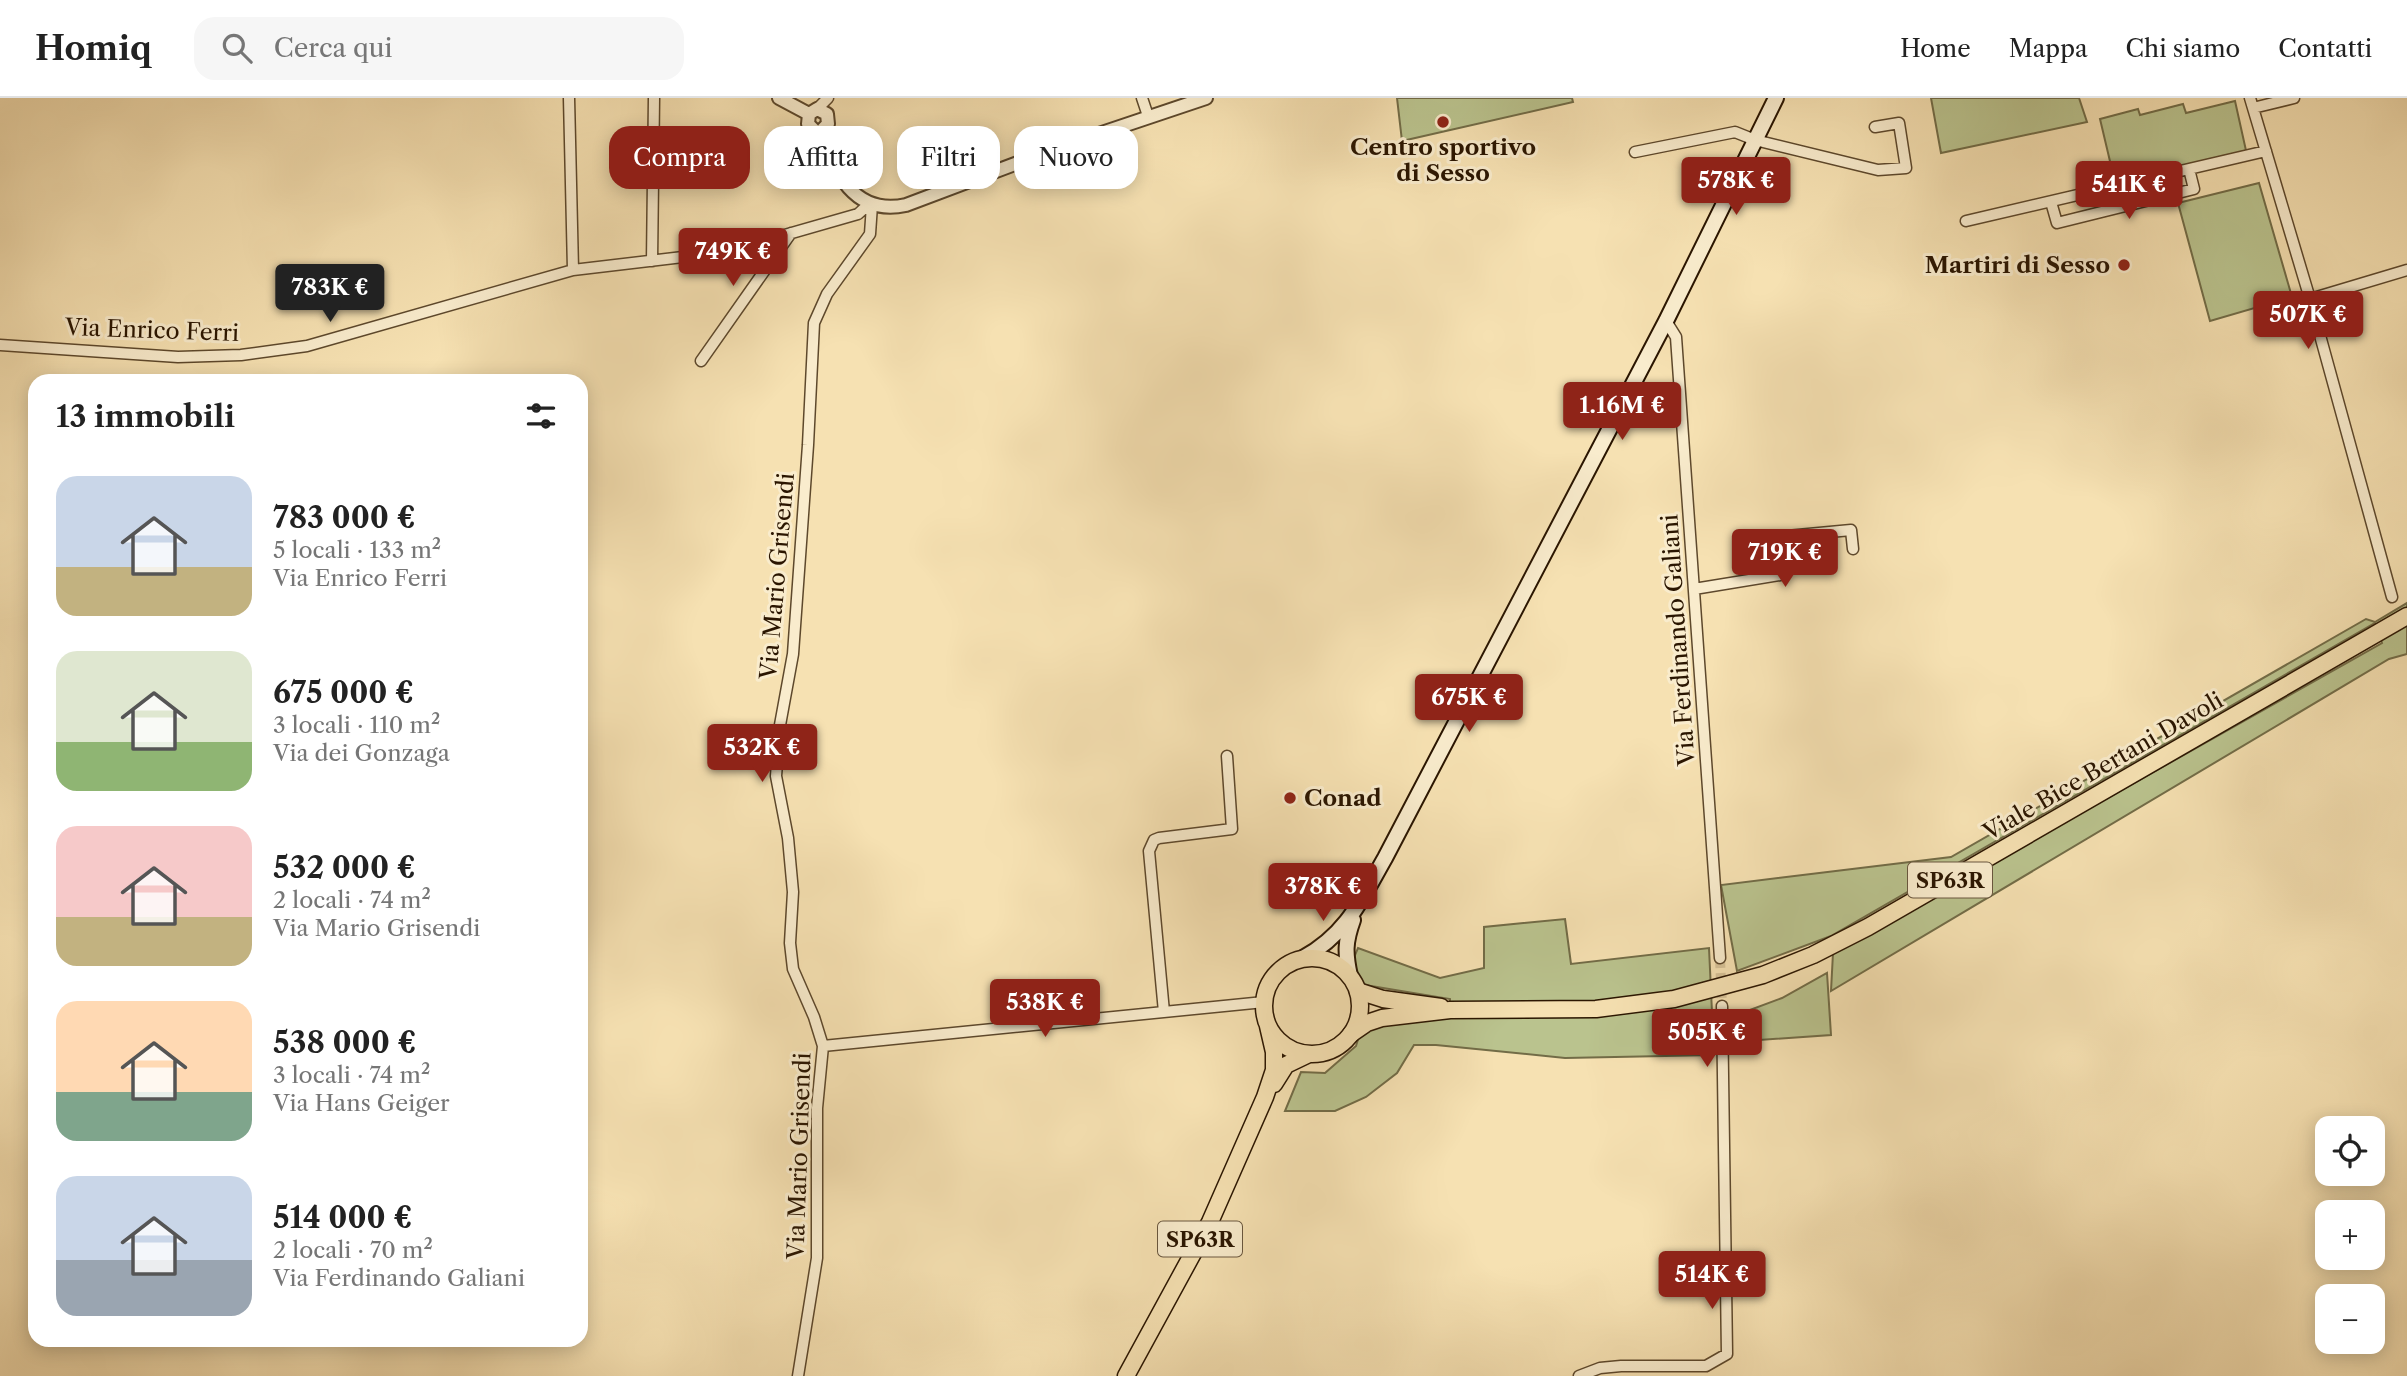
<!DOCTYPE html>
<html lang="it">
<meta charset="utf-8">
<style>
body{margin:0;font-family:"Libre Caslon Text",serif;background:#f6f6f6;color:#222;height:100vh;display:flex;flex-direction:column;font-size:26px;white-space:nowrap}
*{box-sizing:border-box;margin:0}
p{font-size:23px;color:#767676}
.icon{flex:none;width:38px;height:38px;fill:none;stroke:currentColor;stroke-width:2;stroke-linecap:round;stroke-linejoin:round}
.map{position:relative;flex:1;overflow:hidden}
.sheet{position:absolute;left:28px;top:276px;width:560px;height:973px;display:flex;flex-direction:column;background:#fff;border-radius:21px;box-shadow:0 4px 18px #0003}
.sheet>*{flex:none}
.guide{position:absolute;left:609px;top:28px;width:665px;height:63px;display:flex;gap:14px}
.fabs{position:absolute;left:2315px;top:1018px;display:grid;gap:14px}
.fabs a{display:grid;place-items:center;width:70px;height:70px;border-radius:14px;background:#fff;box-shadow:0 4px 18px #0003;font-size:35px}
.price{position:absolute;translate:-50% -60px;padding:0 16px;border-radius:7px;background:#8f2418;color:#fff;font-size:23px;line-height:46px;filter:drop-shadow(0 2px 4px #0008)}
.price::after{content:'';position:absolute;left:50%;top:42px;width:21px;height:16px;margin-left:-10px;background:inherit;clip-path:polygon(0 0,100% 0,50% 100%)}
.price.current{background:#222;color:#fff}
ul{padding:0;list-style:none}
li{display:flex;align-items:center;gap:21px;height:175px;padding:0 28px}
li span{display:grid;place-items:center;flex:none;width:196px;height:140px;border-radius:21px;color:#555}
li>.icon{margin-inline-start:auto}
span .icon{width:84px;height:84px;fill:#fffc;stroke-width:1}
li b{font-size:30px}
h2{display:flex;justify-content:space-between;align-items:center;height:84px;padding:0 28px;font-size:30px}
.chip{padding:0 24px;border-radius:21px;background:#fff;box-shadow:0 4px 18px #0003;font-size:24px;line-height:63px}
.chip.current{background:#8f2418;color:#fff}
header{display:flex;align-items:center;gap:42px;box-sizing:border-box;height:98px;padding:0 35px;background:#fff;border-bottom:2px solid #e0e0e0}
header strong{font-size:33px}
nav{display:flex;gap:38px;margin-inline-start:auto;font-size:24px}
.search{width:490px;height:63px;background:#f6f6f6;display:flex;align-items:center;gap:18px;box-sizing:border-box;padding:0 24px;border-radius:21px;color:#767676;font-size:26px}
.map>svg:first-child{display:block}
.green{fill:#bac38e;stroke:#726c47;stroke-width:2}
.lines{fill:none;stroke-linecap:round;stroke-linejoin:round}
.minor-tunnel{stroke:#d7c297;stroke-width:10;stroke-dasharray:10 5;stroke-linecap:butt}
.minor-casing{stroke:#5d482c;stroke-width:13}
.tertiary-casing{stroke:#5d482c;stroke-width:16}
.secondary-casing{stroke:#2a1500;stroke-width:18}
.primary-casing{stroke:#2a1500;stroke-width:19}
.trunk-casing{stroke:#2a1500;stroke-width:19}
.minor{stroke:#f9eccd;stroke-width:10}
.tertiary{stroke:#f9eccd;stroke-width:12}
.secondary{stroke:#f9eccd;stroke-width:14}
.primary{stroke:#f6e1b2;stroke-width:16}
.trunk{stroke:#f6e1b2;stroke-width:16}
.poi-dot{fill:#8f2418;stroke:#f9eccd;stroke-width:2.5}
.labels{text-anchor:middle;dominant-baseline:central;stroke-width:6;stroke-linejoin:round;paint-order:stroke}
.shield{fill:#f9eccd;stroke:#68563e;stroke-width:2}
.shield-label{font-size:21px;font-weight:bold;fill:#2a1500}
.poi-label{font-size:23px;font-weight:bold;fill:#2a1500;stroke:#f9eccd}
.street-label{font-size:23px;fill:#2a1500;stroke:#f9eccd}
</style>
<header>
<strong>Homiq</strong>
<div class="search"><svg class="icon" aria-label="search" viewBox="0 0 24 24"><circle cx="10" cy="10" r="6"/><path d="M15 15l6 6"/></svg>Cerca qui</div>
<nav><a>Home</a><a>Mappa</a><a>Chi siamo</a><a>Contatti</a></nav>
</header>
<div class="map">
<svg width="2407" height="1278" viewBox="0 0 2407 1278">
<rect width="100%" height="100%" fill="#f6e1b2"/>
<filter id="stains"><feTurbulence type="fractalNoise" baseFrequency=".00286" numOctaves="4"/><feColorMatrix values="0 0 0 0 .2 0 0 0 0 .09 0 0 0 0 .02 0 0 0 .5 -.17"/></filter>
<radialGradient id="worn" r=".72"><stop offset=".6" stop-color="#630" stop-opacity="0"/><stop offset="1" stop-color="#630" stop-opacity=".3"/></radialGradient>
<path class="green" d="M1397 0H1572L1573 4 1402 43Z
M1931 0H2079L2087 24 1941 55Z
M2235 3 2247 57 2152 80 2149 67 2113 76 2100 21 2138 11 2140 17 2183 6 2186 15Z
M2259 85 2292 199 2210 223 2178 105Z
M2407 505V556L2389 561 1831 893 1833 855 2382 545 2375 525 1831 838 1737 873 1721 787 1951 759 2366 521 2375 524Z
M1565 821 1571 866 1709 850 1714 957 1565 960 1436 947H1414L1397 975 1366 999 1335 1013H1285L1301 974 1325 975 1356 948 1360 935 1385 927 1449 920 1450 901 1359 886 1352 864 1358 850 1440 880 1484 870V829Z
M1827 875 1831 937 1731 944V919L1782 900Z"/>
<g class="lines">
<path class="minor-tunnel" d="M1720 860 1722 908"/>
<g class="minor-casing">
<path id="minor" d="M569 0 573 172
M1142 0 1148 18
M2250 0 2310 201 2392 499
M2253 10 2294 0
M817 11 828 0
M1635 54 1735 34 1755 42 1878 72 1906 70 1899 25 1875 29
M2051 104 2057 125 2194 91 2189 71
M1966 123 2266 53
M652 163 654 0
M2310 201 2407 172
M1666 223 1676 239 1720 860
M0 247 178 259 241 257 307 248 573 172 725 154 858 116 869 106
M701 263 791 135
M1694 491 1780 477 1784 473 1781 444 1787 438 1851 432 1853 451
M1164 914 1149 753 1154 742 1159 740 1232 731 1227 658
M823 948 1264 904
M798 1278 817 1160V1010L823 948 814 919 793 871 790 845 793 794 788 740 776 678 780 627 793 556 808 347 814 225 827 196 870 136 872 107
M1579 1278 1600 1270 1621 1268H1706L1727 1256 1722 908"/>
</g>
<g class="tertiary-casing">
<path id="tertiary" d="M779 0 809 16
M809 16 817 11 827 16 828 26 823 31C832 75 855 118 906 107L1060 49 1206 0
M809 16 808 26 814 32 821 46"/>
</g>
<g class="secondary-casing">
<path id="secondary" d="M1303 860C1347 836 1361 802 1385 760L1666 223 1776 0
M1350 878C1345 855 1345 844 1353 822"/>
</g>
<g class="primary-casing">
<path id="primary" d="M1264 908a48 48 0 1 1 96 0a48 48 0 1 1-96 0Z
M1274 986 1286 967 1309 956
M1126 1278 1210 1124 1265 999 1274 972V954L1268 928"/>
</g>
<g class="trunk-casing">
<path id="trunk" d="M1358 893 1383 901 1441 909
M1351 936 1367 925 1382 920 1450 912 1596 911 1674 901 1763 877 1813 857 1868 829 2407 518"/>
</g>
<use href="#minor" class="minor"/>
<use href="#tertiary" class="tertiary"/>
<use href="#secondary" class="secondary"/>
<use href="#primary" class="primary"/>
<use href="#trunk" class="trunk"/>
</g>
<g class="poi-dot">
<circle cx="1443" cy="24" r="7"/>
<circle cx="2124" cy="167" r="7"/>
<circle cx="1290" cy="700" r="7"/>
</g>
<g class="labels">
<g class="shield">
<rect x="1908" y="764.5" width="84" height="35" rx="5"/>
<rect x="1158" y="1123.5" width="84" height="35" rx="5"/>
</g>
<g class="shield-label">
<text x="1950" y="782">SP63R</text>
<text x="1200" y="1141">SP63R</text>
</g>
<g class="poi-label">
<text x="1443" y="49">Centro sportivo<tspan x="1443" dy="26">di Sesso</tspan></text>
<text x="2110" y="167" text-anchor="end">Martiri di Sesso</text>
<text x="1304" y="700" text-anchor="start">Conad</text>
</g>
<g class="street-label">
<text transform="translate(152 232) rotate(2)">Via Enrico Ferri</text>
<text transform="translate(777 478) rotate(-85)">Via Mario Grisendi</text>
<text transform="translate(1678 542) rotate(-94)">Via Ferdinando Galiani</text>
<text transform="translate(2103 668) rotate(-30)">Viale Bice Bertani Davoli</text>
<text transform="translate(799 1058) rotate(-88)">Via Mario Grisendi</text>
</g>
</g>
<rect width="100%" height="100%" filter="url(#stains)"/>
<rect width="100%" height="100%" fill="url(#worn)"/>
</svg>
<div class="fabs">
<a><svg class="icon" aria-label="locate" viewBox="0 0 24 24"><circle cx="12" cy="12" r="6"/><path d="M12 2v4M12 18v4M2 12h4M18 12h4"/></svg></a>
<a>+</a>
<a>−</a>
</div>
<b class="price" style="left:1736px;top:119px">578K €</b>
<b class="price" style="left:2129px;top:123px">541K €</b>
<b class="price" style="left:733px;top:190px">749K €</b>
<b class="price current" style="left:330px;top:226px">783K €</b>
<b class="price" style="left:2308px;top:253px">507K €</b>
<b class="price" style="left:1622px;top:344px">1.16M €</b>
<b class="price" style="left:1785px;top:491px">719K €</b>
<b class="price" style="left:1469px;top:636px">675K €</b>
<b class="price" style="left:762px;top:686px">532K €</b>
<b class="price" style="left:1323px;top:825px">378K €</b>
<b class="price" style="left:1045px;top:941px">538K €</b>
<b class="price" style="left:1707px;top:971px">505K €</b>
<b class="price" style="left:1712px;top:1213px">514K €</b>
<div class="guide">
<a class="chip current">Compra</a>
<a class="chip">Affitta</a>
<a class="chip">Filtri</a>
<a class="chip">Nuovo</a>
</div>
<section class="sheet">
<h2>13 immobili<svg class="icon" aria-label="filters" viewBox="0 0 24 24"><path d="M4 7h16M4 17h16"/><circle cx="9" cy="7" r="2"/><circle cx="15" cy="17" r="2"/></svg></h2>
<ul>
<li><span style="background:linear-gradient(#c9d6e8 65%,#c2b280 0)"><svg class="icon" aria-label="home" viewBox="0 0 24 24"><path d="M3 11l9-7 9 7M6 9v11h12V9"/></svg></span><div><b>783 000 €</b><p>5 locali · 133 m²</p><p>Via Enrico Ferri</p></div></li>
<li><span style="background:linear-gradient(#dfe7d0 65%,#8fb573 0)"><svg class="icon" aria-label="home" viewBox="0 0 24 24"><path d="M3 11l9-7 9 7M6 9v11h12V9"/></svg></span><div><b>675 000 €</b><p>3 locali · 110 m²</p><p>Via dei Gonzaga</p></div></li>
<li><span style="background:linear-gradient(#f6c9c9 65%,#c2b280 0)"><svg class="icon" aria-label="home" viewBox="0 0 24 24"><path d="M3 11l9-7 9 7M6 9v11h12V9"/></svg></span><div><b>532 000 €</b><p>2 locali · 74 m²</p><p>Via Mario Grisendi</p></div></li>
<li><span style="background:linear-gradient(#ffd9b3 65%,#7fa58c 0)"><svg class="icon" aria-label="home" viewBox="0 0 24 24"><path d="M3 11l9-7 9 7M6 9v11h12V9"/></svg></span><div><b>538 000 €</b><p>3 locali · 74 m²</p><p>Via Hans Geiger</p></div></li>
<li><span style="background:linear-gradient(#c9d6e8 60%,#9aa5b1 0)"><svg class="icon" aria-label="home" viewBox="0 0 24 24"><path d="M3 11l9-7 9 7M6 9v11h12V9"/></svg></span><div><b>514 000 €</b><p>2 locali · 70 m²</p><p>Via Ferdinando Galiani</p></div></li>
</ul>
</section>
</div>
